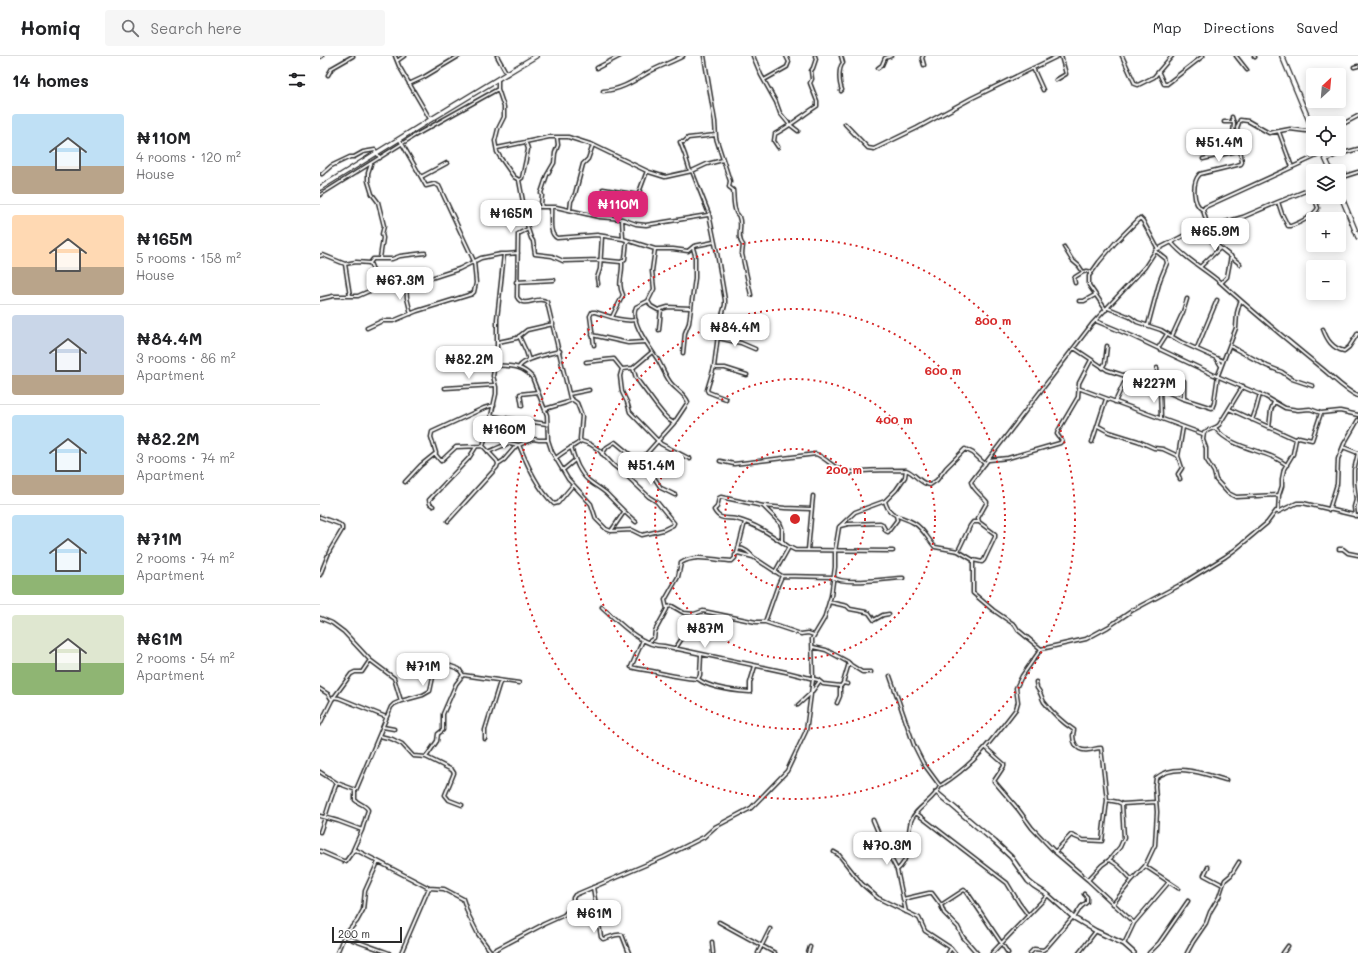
<!DOCTYPE html>
<meta charset="utf-8">
<style>
body{margin:0;font-family:Mali,sans-serif;background:#f6f6f6;color:#202124;height:100vh;display:flex;flex-direction:column;font-size:15px;white-space:nowrap}
*{box-sizing:border-box;margin:0}
p{font-size:13px;color:#757577}
.icon{flex:none;width:22px;height:22px;fill:none;stroke:currentColor;stroke-width:2;stroke-linecap:round;stroke-linejoin:round}
.map{position:relative;flex:1;overflow:hidden}
.side{display:flex;flex-direction:column;background:#fff;width:320px}
.side>*{flex:none}
.needle{width:26px;rotate:26deg}
.tools{position:absolute;left:986px;top:12px;display:grid;gap:8px}
.tools a{display:grid;place-items:center;width:40px;height:40px;border-radius:4px;background:#fff;box-shadow:0 2px 10px #0003;font-size:20px}
.scale{position:absolute;left:12px;bottom:10px;width:70px;box-sizing:border-box;padding-left:4px;border:2px solid #2b2b2b;border-top:0;font-size:11px;line-height:14px;white-space:nowrap;color:#2b2b2b;-webkit-text-stroke:3px #fff;paint-order:stroke}
.price{position:absolute;translate:-50% -34px;padding:0 9px;border-radius:8px;background:#fff;color:#222;font-size:13px;line-height:26px;filter:drop-shadow(0 1px 2px #0008)}
.price::after{content:'';position:absolute;left:50%;top:24px;width:12px;height:9px;margin-left:-6px;background:inherit;clip-path:polygon(0 0,100% 0,50% 100%)}
.price.active{background:#db2777;color:#fff}
ul{padding:0;list-style:none}
li{display:flex;align-items:center;gap:12px;height:100px;padding:0 12px}
li+li{border-top:1px solid #e0e0e0}
li span{display:grid;place-items:center;flex:none;width:112px;height:80px;border-radius:4px;color:#555}
li>.icon{margin-inline-start:auto}
span .icon{width:48px;height:48px;fill:#fffc;stroke-width:1}
li b{font-size:17px}
h2{display:flex;justify-content:space-between;align-items:center;height:48px;padding:0 12px;font-size:17px}
header{display:flex;align-items:center;gap:24px;box-sizing:border-box;height:56px;padding:0 20px;background:#fff;border-bottom:1px solid #e0e0e0}
header strong{font-size:19px}
nav{display:flex;gap:22px;margin-inline-start:auto;font-size:14px}
.search{width:280px;height:36px;background:#f6f6f6;display:flex;align-items:center;gap:10px;box-sizing:border-box;padding:0 14px;border-radius:4px;color:#757577;font-size:15px}
main{display:flex;flex:1;min-height:0}
.map>svg:first-child{display:block}
.lines{fill:none;stroke-linecap:round;stroke-linejoin:round}
.minor-casing{stroke:#2b2b2b;stroke-width:5}
.tertiary-casing{stroke:#2b2b2b;stroke-width:6}
.primary-casing{stroke:#2b2b2b;stroke-width:6}
.minor{stroke:#fff;stroke-width:2}
.tertiary{stroke:#fff;stroke-width:3}
.primary{stroke:#fff;stroke-width:3.5}
.ring{fill:none;stroke:#d62828;stroke-width:2;stroke-dasharray:2 4}
.centre{fill:#d62828;stroke:#fff;stroke-width:2}
.ring-label{font-size:12px;text-anchor:middle;font-weight:bold;fill:#d62828;stroke:#fff;stroke-width:3.5;stroke-linejoin:round;paint-order:stroke}
</style>
<header>
<strong>Homiq</strong>
<div class="search"><svg class="icon" aria-label="search" viewBox="0 0 24 24"><circle cx="10" cy="10" r="6"/><path d="M15 15l6 6"/></svg>Search here</div>
<nav><a>Map</a><a>Directions</a><a>Saved</a></nav>
</header>
<main>
<section class="side">
<h2>14 homes<svg class="icon" aria-label="filters" viewBox="0 0 24 24"><path d="M4 7h16M4 17h16"/><circle cx="9" cy="7" r="2"/><circle cx="15" cy="17" r="2"/></svg></h2>
<ul>
<li><span style="background:linear-gradient(#bfe0f5 65%,#b9a48a 0)"><svg class="icon" aria-label="home" viewBox="0 0 24 24"><path d="M3 11l9-7 9 7M6 9v11h12V9"/></svg></span><div><b>₦110M</b><p>4 rooms · 120 m²</p><p>House</p></div></li>
<li><span style="background:linear-gradient(#ffd9b3 65%,#b9a48a 0)"><svg class="icon" aria-label="home" viewBox="0 0 24 24"><path d="M3 11l9-7 9 7M6 9v11h12V9"/></svg></span><div><b>₦165M</b><p>5 rooms · 158 m²</p><p>House</p></div></li>
<li><span style="background:linear-gradient(#c9d6e8 75%,#b9a48a 0)"><svg class="icon" aria-label="home" viewBox="0 0 24 24"><path d="M3 11l9-7 9 7M6 9v11h12V9"/></svg></span><div><b>₦84.4M</b><p>3 rooms · 86 m²</p><p>Apartment</p></div></li>
<li><span style="background:linear-gradient(#bfe0f5 75%,#b9a48a 0)"><svg class="icon" aria-label="home" viewBox="0 0 24 24"><path d="M3 11l9-7 9 7M6 9v11h12V9"/></svg></span><div><b>₦82.2M</b><p>3 rooms · 74 m²</p><p>Apartment</p></div></li>
<li><span style="background:linear-gradient(#bfe0f5 75%,#8fb573 0)"><svg class="icon" aria-label="home" viewBox="0 0 24 24"><path d="M3 11l9-7 9 7M6 9v11h12V9"/></svg></span><div><b>₦71M</b><p>2 rooms · 74 m²</p><p>Apartment</p></div></li>
<li><span style="background:linear-gradient(#dfe7d0 60%,#8fb573 0)"><svg class="icon" aria-label="home" viewBox="0 0 24 24"><path d="M3 11l9-7 9 7M6 9v11h12V9"/></svg></span><div><b>₦61M</b><p>2 rooms · 54 m²</p><p>Apartment</p></div></li>
</ul>
</section>
<div class="map">
<svg width="1038" height="897" viewBox="0 0 1038 897">
<rect width="100%" height="100%" fill="#fff"/>
<filter id="ink" filterUnits="userSpaceOnUse"><feTurbulence type="fractalNoise" baseFrequency=".025" numOctaves="2"/><feDisplacementMap in="SourceGraphic" scale="8" xChannelSelector="R" yChannelSelector="G"/><feConvolveMatrix kernelMatrix="1 2 1 2 8 2 1 2 1" color-interpolation-filters="sRGB"/></filter>
<g filter="url(#ink)">
<g class="lines">
<g class="minor-casing">
<path id="minor" d="M75 0 79 10 110 63
M177 0 187 18
M384 0 395 66 396 82 410 125 409 131 413 134C414 141 413 149 416 156 416 158 419 159 419 161 423 170 416 181 423 189L422 198 431 239
M433 0 441 19 456 46 460 57 469 68 478 75
M521 0 523 7C518 12 519 27 522 34L521 35
M603 0 602 2 604 9
M802 0 815 28 818 29 834 21 852 0
M916 0 927 14
M934 0 935 1
M0 1 2 0
M77 5 84 0
M1034 11 1038 10
M277 12 300 0
M558 12 562 9 565 2 571 0
M713 12 723 34
M839 17 844 28H847L883 0
M8 19 12 12 33 0
M178 24V33L184 51V61L178 73 175 85 177 96 180 101 194 121 199 124 208 173 211 182 213 185 215 198 232 200 243 205 280 204 301 206 305 203 307 184
M444 24 467 11 469 6 466 0
M736 24 746 18 741 0
M89 28 104 21 139 0
M283 35C301 34 314 25 329 16 340 10 352 6 363 0
M904 66H914
M525 68 548 92 554 93 597 72 652 42 738 0
M1019 70 1038 60
M959 76 972 111
M80 84 101 121 127 107
M458 91 454 85 455 78C470 70 483 59 497 50V45L490 27 492 23 491 15 493 12 496 3 495 0
M177 92 229 81H248L273 89 329 116 345 121 372 115 387 108 403 104
M911 96 914 68 912 61
M883 103 921 94
M1006 104 1016 99 1038 93
M51 108 48 117V125L52 138 58 146 64 170 62 178 63 182 60 202
M370 115 365 99 360 86H364L368 82 396 79
M372 115 389 158 397 197 405 244V249L399 271 394 311 387 334 388 336 406 343
M2 118 11 110 30 101H34L43 96 55 94 60 102
M1019 122 1038 116
M199 124 202 122C203 117 208 95 208 93 208 92 206 87 205 86
M993 132 958 146 962 158 968 170H971C979 167 994 160 998 152L994 141
M283 133 318 139 327 115
M990 133 993 140
M0 139 94 80 178 33
M205 151H236L279 161 302 163 316 168 326 169 388 159
M222 151 221 148 222 139 221 137 227 119 234 107 235 97 238 89 237 81
M231 151C232 160 228 178 237 182L277 179 303 183 335 193H353L368 195 374 190 394 186
M250 154 251 145 255 138 263 108 268 103 273 89
M883 154C872 148 872 126 880 118L921 108 922 106 917 72 920 64 928 65 949 77 970 73 986 75 992 73
M302 163 303 183
M888 171 883 154 885 151 1003 97
M878 174 920 208
M851 186C865 203 885 213 901 227 933 256 966 283 999 310 1012 320 1024 334 1038 340
M744 191 752 204 759 210 763 216 767 215 772 216
M184 198 177 263V298L173 320 176 331V338L171 360 227 368
M0 200 3 199 25 208 36 206 50 207
M25 208 30 240
M880 211 900 192
M196 226 234 224
M755 227 754 223 755 221 763 216
M901 227 907 221 911 200
M278 228 277 222 280 213 282 180
M86 229 87 242 91 258
M50 235 49 220 53 214 50 207 53 203H72L80 200 105 197
M0 243 13 240H38L65 228 86 229 99 226 139 213 161 202 181 198H187L198 197
M328 245 331 250 338 254 348 251 370 252
M759 245H764L775 239
M788 252 810 261 817 266 841 274 861 286 903 305
M786 254 769 229V220L779 206 795 187 820 162 823 165 838 193
M292 261 303 239C297 227 303 219 302 206
M776 265 812 280 892 318 946 341 965 352 978 354 990 353 1001 357 1020 355 1038 359
M828 269 840 224 847 207 846 203 836 195
M47 272 62 265H73L97 255 152 238 154 236 156 227 154 205 119 130 114 128 106 130 101 121
M1003 273C1007 284 1012 292 1024 295L1029 291 1038 277
M339 274 341 253
M272 279 308 287 325 286
M199 280 206 295 209 304
M852 280 863 256 867 243
M398 282 421 287 435 293
M178 286 197 282 207 274 233 268
M274 289 270 260 272 256H275C289 260 301 266 316 264
M909 290 912 291 947 310 962 316 972 323 993 330
M754 292 787 314 818 324 830 330 845 335 861 342 892 352 894 347 898 319 916 272 917 257 920 246
M838 292 847 278
M877 292 897 244
M363 297 365 277 369 267 375 222V199L373 192
M896 302 901 310
M266 306 294 303 302 313 313 312 332 296
M175 309C191 311 200 308 212 321L227 359 228 384 232 396 248 423 271 448 276 463 286 473 291 475 312 474 322 479 343 474 353 469 354 467 337 446 329 441 307 420 293 409 279 394 270 388 261 385 260 383 262 360 257 347 250 342 227 246C218 238 204 254 197 241L198 178 208 173
M199 311C205 302 229 298 240 295
M394 311 397 312H405L427 319
M313 312 316 322 336 349 344 359 349 364 354 367
M782 312 785 307 787 290
M837 312 838 333
M302 313 300 320 302 336 307 346 310 356 341 388 370 403
M923 330 899 369 896 371 884 376 883 384 886 392V403L894 416 896 424 908 437 916 441 959 439 958 456
M125 332 174 329
M758 332 883 378
M840 333 841 362
M249 338 269 334
M864 343V325
M795 346 804 327
M202 350 200 338 218 336
M225 353 245 347 252 344
M909 353 975 383
M932 364 936 353 940 338
M778 370 789 376 818 385 834 392 843 393 858 400
M895 372C910 390 932 392 953 401 958 403 962 406 967 409
M949 372 951 354 954 346
M772 386 786 343
M199 389C208 410 217 432 234 448L238 447 253 429
M251 391C255 403 258 415 268 424 274 429 280 432 286 437 296 447 305 457 316 466
M1023 391 1038 397
M168 396 189 387 199 389 213 383 219 384H228
M115 398 121 405 136 391 163 390
M282 398 287 391 295 386 319 406 354 367 368 346C365 338 355 333 350 326 345 319 342 311 338 304 330 292 309 265 316 251L328 245 334 233 332 215 335 193
M236 402C244 395 253 391 261 385
M669 404 688 402 740 387 742 385 737 378 738 375 758 341 759 327 771 304
M319 406 327 416 335 423 341 432 355 439
M178 408 184 404 197 389
M243 414 255 404
M586 414C595 417 600 428 610 429L617 424 626 412 645 393 653 397 665 408
M860 423 858 418 862 412 858 400 863 371
M85 426 101 409 116 397 111 381 112 376 164 352 174 349
M959 439 962 430V423L964 413 973 398 976 383 979 381 992 384 1001 357
M565 445C569 462 581 459 594 467 603 472 608 483 615 491L638 495 653 504 662 506 664 504 675 481V478L659 466 658 462 667 446C662 439 653 434 651 426L772 268 825 211 836 194 865 179 888 171 923 161 958 146
M113 450 110 448 109 444 149 402 156 391
M444 450 465 452 491 453
M1009 454 1017 428 1018 403 1024 388 1038 364
M1035 460 1034 451 1036 444 1034 427V414L1038 397
M0 461 19 468 22 471V474L10 494 0 519
M128 465 177 411 178 408 177 405 163 390 171 360
M520 470 528 468 560 467 562 468 566 475 568 476 577 464 576 459
M291 475 304 456
M465 488 462 485V472L460 467 443 450 401 441 399 442 397 451 394 454C400 465 406 461 416 463 436 468 453 480 469 491L475 494 573 495
M418 492C424 492 430 497 433 501
M1019 493H1023L1028 497 1038 499
M488 494 493 440
M638 495 650 470 653 466H659
M417 497 425 466
M455 516 469 491
M509 546 527 550 530 553 546 556 549 557 554 564 563 559 569 558
M282 551C299 566 320 590 344 590L466 616 498 624 503 628 521 630 523 627 528 628
M347 551 352 550 364 557 374 558 383 555 436 566H445L458 529 462 520
M0 562 12 567 24 576 50 604 74 622 81 645 74 648 71 651 36 734 17 727 0 716
M445 566 481 578 488 577 494 579
M323 584 311 611C321 614 331 614 340 617 353 620 365 622 378 623
M328 586 334 582 335 575 347 553 345 544 358 521 361 507C376 497 396 505 412 505L415 502V499L418 497 433 501 462 520 513 521C523 530 570 522 583 522
M493 591 506 594 528 606 531 609 542 616H551
M355 593 367 575 376 558
M721 593 766 583 788 571 813 554 858 530 905 501 916 493 947 467 956 455 958 456 977 447H983L1038 460
M381 599 380 619 378 623C389 632 416 635 430 636V627L435 610
M90 601 128 609 139 613 143 619 199 627
M570 620 594 689 603 707 620 730C615 744 595 752 591 765 586 781 592 802 577 814
M716 626 717 632C721 636 721 641 724 646 733 658 742 666 754 674 751 684 756 696 768 694 772 694 776 692 781 692L787 744 782 785 763 784 751 779 735 796
M523 627 529 607
M0 633 8 638 12 644 0 668
M13 641 19 642 66 661
M12 644 31 618 35 616H42L50 604
M81 645 103 639 110 635 116 607
M517 647 520 640V630
M478 649 491 637 499 626
M63 671 74 673
M60 680 72 683 82 688 93 700 106 701 132 714 134 717 125 739 129 744 142 749
M165 683V674L179 629 181 625
M666 692 684 708V710L674 725 698 753 712 772 735 796 768 824 814 867 804 888
M106 701 117 685 118 678 123 674V658L136 628 143 619
M620 730C654 709 673 683 696 653L698 646 696 632 702 620 721 593 698 574 695 569 673 554 653 537V504
M787 744 798 746 802 748 836 746
M596 757 687 827 699 847 708 859
M0 760 18 765 42 774
M553 764 561 783 577 814 586 856
M0 776C6 760 10 743 17 727
M33 794 42 774 48 754C46 749 39 748 35 744V734
M0 795 23 805H26L33 795 36 794 109 832 124 833 143 843 148 858 158 878 171 896
M514 796 519 799 542 828 558 842 599 862 605 875 631 892 635 897
M789 804 800 791 804 782 802 748
M825 810 858 832
M888 811 884 819 903 829
M768 824 782 809 789 804C798 807 805 817 812 824L793 848
M812 824 825 810 835 789 837 756 835 730 836 722C857 706 884 718 906 724
M273 831 281 881 283 883C290 882 295 877 302 879L309 897
M583 843 609 837H612L621 849
M754 862 761 851 767 846V841L764 838
M399 866 455 897
M814 867 849 826
M24 880C38 887 54 891 69 897
M392 886 393 897
M17 897 24 880 37 865 43 854 45 835 58 806
M81 897 109 832
M169 897 224 868 244 859 253 849V842L255 839 344 801 384 781 395 771 431 752 467 715 486 675 493 623 492 583 504 563 511 540 515 511V495L519 471 535 456 565 445 576 434 585 421 586 414C572 414 557 414 543 415 537 415 530 418 524 416 515 413 506 402 496 398L414 408 400 405
M438 897 450 873
M488 897 490 891
M628 897 631 892
M657 897 643 881 638 871 624 857 621 849 644 834 647 836 688 897
M672 897 728 839
M710 897 714 893 723 894 726 892 753 861
M759 897 776 875
M829 897 839 887 868 845
M867 897 873 886 886 867 890 856 899 841 903 829 905 824 911 819 919 806
M963 897 968 890"/>
</g>
<g class="tertiary-casing">
<path id="tertiary" d="M616 736 675 786 691 801 708 825 714 830 728 839 754 862 776 875 804 888 814 897"/>
</g>
<g class="primary-casing">
<path id="primary" d="M962 0 993 74
M1001 93 1011 115
M0 132C72 87 144 43 216 0
M1019 135 1038 181"/>
</g>
<use href="#minor" class="minor"/>
<use href="#tertiary" class="tertiary"/>
<use href="#primary" class="primary"/>
</g>
</g>
<g class="ring">
<circle cx="475" cy="463" r="70"/>
<circle cx="475" cy="463" r="140"/>
<circle cx="475" cy="463" r="210"/>
<circle cx="475" cy="463" r="280"/>
</g>
<circle cx="475" cy="463" r="6" class="centre"/>
<g class="ring-label">
<text x="673" y="269">800 m</text>
<text x="623" y="319">600 m</text>
<text x="574" y="368">400 m</text>
<text x="524" y="418">200 m</text>
</g>
</svg>
<div class="tools">
<a><svg class="needle" viewBox="-14 -14 28 28"><path d="M0-13l5 13h-10z" fill="#e53935"/><path d="M0 13l5-13h-10z" fill="#757577"/></svg></a>
<a><svg class="icon" aria-label="locate" viewBox="0 0 24 24"><circle cx="12" cy="12" r="6"/><path d="M12 2v4M12 18v4M2 12h4M18 12h4"/></svg></a>
<a><svg class="icon" aria-label="layers" viewBox="0 0 24 24"><path d="M12 4l9 5-9 5-9-5zM3 14l9 5 9-5"/></svg></a>
<a>+</a>
<a>−</a>
</div>
<div class="scale">200 m</div>
<b class="price" style="left:899px;top:107px">₦51.4M</b>
<b class="price active" style="left:298px;top:169px">₦110M</b>
<b class="price" style="left:191px;top:178px">₦165M</b>
<b class="price" style="left:895px;top:196px">₦65.9M</b>
<b class="price" style="left:80px;top:245px">₦67.3M</b>
<b class="price" style="left:415px;top:292px">₦84.4M</b>
<b class="price" style="left:149px;top:324px">₦82.2M</b>
<b class="price" style="left:834px;top:348px">₦227M</b>
<b class="price" style="left:184px;top:394px">₦160M</b>
<b class="price" style="left:331px;top:430px">₦51.4M</b>
<b class="price" style="left:385px;top:593px">₦87M</b>
<b class="price" style="left:103px;top:631px">₦71M</b>
<b class="price" style="left:567px;top:810px">₦70.3M</b>
<b class="price" style="left:274px;top:878px">₦61M</b>
</div>
</main>
